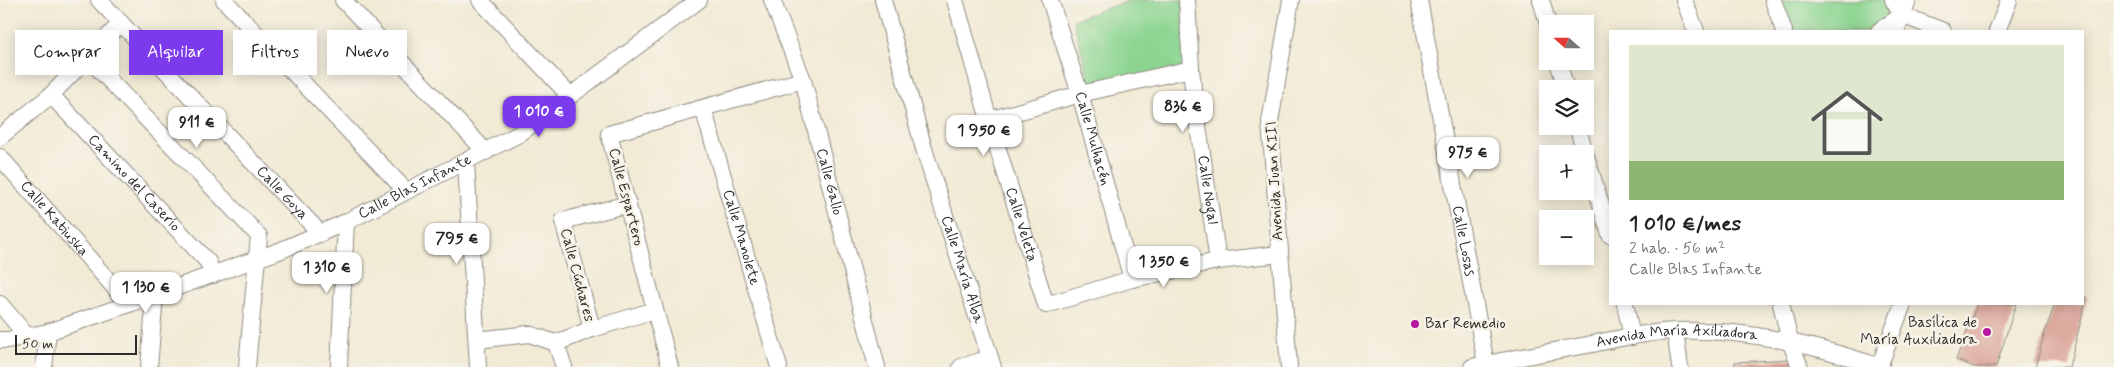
<!DOCTYPE html>
<html lang="es">
<meta charset="utf-8">
<style>
body{margin:0;font-family:Mynerve,sans-serif;background:#f6f6f6;color:#222;height:100vh;display:flex;flex-direction:column;font-size:19px;white-space:nowrap}
*{box-sizing:border-box;margin:0}
p{font-size:16px;color:#767676}
.icon{flex:none;width:28px;height:28px;fill:none;stroke:currentColor;stroke-width:2;stroke-linecap:round;stroke-linejoin:round}
.map{position:relative;flex:1;overflow:hidden}
.side{position:absolute;left:1609px;top:30px;width:475px;height:275px;display:flex;flex-direction:column;background:#fff;border-radius:0px;box-shadow:0 2px 12px #0003}
.side>*{flex:none}
.top-card{position:absolute;left:15px;top:30px;width:475px;height:45px;display:flex;gap:10px}
.needle{width:32px;rotate:291deg}
.tools{position:absolute;left:1539px;top:15px;display:grid;gap:10px}
.tools a{display:grid;place-items:center;width:55px;height:55px;border-radius:0px;background:#fff;box-shadow:0 2px 12px #0003;font-size:25px}
.scale{position:absolute;left:15px;bottom:12px;width:122px;box-sizing:border-box;padding-left:5px;border:2px solid #2b2b2b;border-top:0;font-size:14px;line-height:18px;white-space:nowrap;color:#2b2b2b;-webkit-text-stroke:4px #f7f3e8;paint-order:stroke}
.price{position:absolute;translate:-50% -42px;padding:0 11px;border-radius:10px;background:#fff;color:#222;font-size:16px;line-height:32px;filter:drop-shadow(0 1px 2px #0008)}
.price::after{content:'';position:absolute;left:50%;top:30px;width:15px;height:11px;margin-left:-8px;background:inherit;clip-path:polygon(0 0,100% 0,50% 100%)}
.price.current{background:#7c3aed;color:#fff}
ul{padding:0;list-style:none}
li{display:grid;align-content:center;gap:10px;height:265px;padding:0 20px}
li span{display:grid;place-items:center;height:155px;border-radius:0px;color:#555}
li>.icon{margin-inline-start:auto}
span .icon{width:90px;height:90px;fill:#fffc;stroke-width:1}
li b{font-size:21px}
.pill{padding:0 18px;border-radius:0px;background:#fff;box-shadow:0 2px 12px #0003;font-size:18px;line-height:45px}
.pill.current{background:#7c3aed;color:#fff}
.map>svg:first-child{display:block}
.green{fill:#8cd591;stroke:#5c805e}
.building{fill:#d79b90}
.lines{fill:none;stroke-linecap:round;stroke-linejoin:round}
.minor-casing{stroke:#8e8a80;stroke-width:18}
.minor{stroke:#fff;stroke-width:16}
.poi-dot{fill:#b5179e;stroke:#f7f3e8;stroke-width:2}
.labels{text-anchor:middle;dominant-baseline:central;stroke-width:5;stroke-linejoin:round;paint-order:stroke}
.street-label{font-size:15px;fill:#2b2b2b;stroke:#f7f3e8}
.poi-label{font-size:15px;fill:#2b2b2b;stroke:#f7f3e8;text-anchor:end}
</style>
<div class="map">
<svg width="2114" height="367" viewBox="0 0 2114 367">
<rect width="100%" height="100%" fill="#f7f3e8"/>
<filter id="ink" filterUnits="userSpaceOnUse"><feTurbulence type="fractalNoise" baseFrequency=".02" numOctaves="2"/><feDisplacementMap in="SourceGraphic" scale="10" xChannelSelector="R" yChannelSelector="G"/><feConvolveMatrix kernelMatrix="1 2 1 2 8 2 1 2 1" color-interpolation-filters="sRGB"/></filter>
<filter id="wash" filterUnits="userSpaceOnUse"><feTurbulence type="fractalNoise" baseFrequency=".0096" numOctaves="4" result="noise"/><feDisplacementMap in="SourceGraphic" scale="20" xChannelSelector="R" yChannelSelector="G"/><feGaussianBlur stdDeviation="1.12" result="paint"/><feColorMatrix in="noise" values="0 0 0 0 0 0 0 0 0 0 0 0 0 0 0 0 0 1.4 0 .05"/><feComposite in="paint" operator="in"/></filter>
<g filter="url(#wash)">
<rect width="100%" height="100%" fill="#f1ead5"/>
<path class="green" d="M1131 0H1182L1186 69 1093 94 1073 20Z
M1776 0H1893L1880 31H1787Z"/>
<g id="blocks">
<path class="building" d="M2082 296 2087 297 2069 367H2035L2045 332 2055 304H2082Z
M1977 304H2016L1996 367H1974L1956 360Z
M1794 359 1796 367H1735V362Z"/>
</g>
</g>
<g filter="url(#ink)">
<use href="#blocks" fill-opacity="0" stroke="#8e8a80" stroke-width="1"/>
<g class="lines">
<g class="minor-casing">
<g id="minor">
<path id="s1" d="M99 0 321 234"/>
<path d="M224 0 406 191"/>
<path d="M343 0 486 152"/>
<path d="M480 0 570 96"/>
<path id="s2" d="M772 0 803 80 877 367"/>
<path id="s3" d="M883 0 924 149 993 367"/>
<path id="s4" d="M955 0 989 120 1046 305 1132 279 1218 261 1279 254"/>
<path id="s5" d="M1050 0 1080 94 1132 279"/>
<path id="s6" d="M1187 0 1191 69 1195 106 1218 261"/>
<path id="s7" d="M1419 0 1486 364"/>
<path d="M1541 0 1548 24"/>
<path d="M1684 0 1696 31"/>
<path d="M1773 0 1784 31"/>
<path d="M1893 0 1902 15 1943 31"/>
<path d="M1879 31 1902 15"/>
<path d="M1896 31 1908 0"/>
<path d="M1997 31 2009 0"/>
<path d="M88 58 259 236 247 367"/>
<path d="M1558 61 1566 89"/>
<path id="s8" d="M51 95 208 262 213 275"/>
<path id="s9" d="M703 108 779 367"/>
<path d="M989 120 1080 94 1191 69"/>
<path d="M1577 126 1610 235"/>
<path d="M0 137 51 95 121 23"/>
<path id="s10" d="M0 157 128 303"/>
<path d="M466 162 478 367"/>
<path d="M0 304 27 336"/>
<path d="M1625 304 1632 337"/>
<path d="M1781 304 1790 341 1800 367"/>
<path d="M592 329 563 221 628 204"/>
<path d="M1675 331 1680 367"/>
<path id="s11" d="M0 340H8L48 332 155 295 279 251 346 222 519 134 699 0"/>
<path d="M477 340 529 334 556 343 592 329 655 310"/>
<path d="M556 343 564 367"/>
<path d="M44 367 48 332"/>
<path d="M149 367 155 295"/>
<path d="M339 367 346 222"/>
<path d="M670 367 609 134 803 80"/>
<path d="M961 367 990 358"/>
<path d="M1289 367 1270 122 1291 0"/>
<path id="s12" d="M1472 367C1510 359 1548 352 1587 345 1616 339 1647 332 1677 331 1747 329 1814 345 1881 367"/>
<path d="M1879 367 1903 304"/>
</g>
</g>
<use href="#minor" class="minor"/>
</g>
</g>
<g class="poi-dot">
<circle cx="1415" cy="324" r="5"/>
<circle cx="1987" cy="332" r="5"/>
</g>
<g class="labels">
<g class="street-label">
<text stroke="none"><textPath href="#s5" startOffset="145">Calle Mulhacén</textPath></text>
<text transform="translate(1275 181) rotate(-93)">Avenida Juan XIII</text>
<text stroke="none"><textPath href="#s2" startOffset="191">Calle Gallo</textPath></text>
<text stroke="none"><textPath href="#s8" startOffset="121">Camino del Caserío</textPath></text>
<text stroke="none"><textPath href="#s11" startOffset="444">Calle Blas Infante</textPath></text>
<text stroke="none"><textPath href="#s6" startOffset="191">Calle Nogal</textPath></text>
<text stroke="none"><textPath href="#s1" startOffset="266">Calle Goya</textPath></text>
<text transform="translate(626 197) rotate(75)">Calle Espartero</text>
<text stroke="none"><textPath href="#s10" startOffset="82">Calle Katiuska</textPath></text>
<text stroke="none"><textPath href="#s4" startOffset="234">Calle Veleta</textPath></text>
<text stroke="none"><textPath href="#s9" startOffset="135">Calle Manolete</textPath></text>
<text stroke="none"><textPath href="#s7" startOffset="245">Calle Losas</textPath></text>
<text stroke="none"><textPath href="#s3" startOffset="281">Calle María Alba</textPath></text>
<text transform="translate(577 275) rotate(75)">Calle Cúchares</text>
<text stroke="none"><textPath href="#s12" startOffset="208">Avenida María Axiliadora</textPath></text>
</g>
<g class="poi-label">
<text x="1977" y="323">Basílica de<tspan x="1977" dy="17">María Auxiliadora</tspan></text>
<text x="1425" y="324" text-anchor="start">Bar Remedio</text>
</g>
</g>
</svg>
<div class="tools">
<a><svg class="needle" viewBox="-14 -14 28 28"><path d="M0-13l5 13h-10z" fill="#e53935"/><path d="M0 13l5-13h-10z" fill="#767676"/></svg></a>
<a><svg class="icon" aria-label="layers" viewBox="0 0 24 24"><path d="M12 4l9 5-9 5-9-5zM3 14l9 5 9-5"/></svg></a>
<a>+</a>
<a>−</a>
</div>
<div class="scale">50 m</div>
<b class="price" style="left:1183px;top:133px">836 €</b>
<b class="price current" style="left:539px;top:138px">1 010 €</b>
<b class="price" style="left:197px;top:149px">911 €</b>
<b class="price" style="left:984px;top:157px">1 950 €</b>
<b class="price" style="left:1468px;top:179px">975 €</b>
<b class="price" style="left:457px;top:265px">795 €</b>
<b class="price" style="left:1164px;top:288px">1 350 €</b>
<b class="price" style="left:327px;top:294px">1 310 €</b>
<b class="price" style="left:146px;top:314px">1 130 €</b>
<div class="top-card">
<a class="pill">Comprar</a>
<a class="pill current">Alquilar</a>
<a class="pill">Filtros</a>
<a class="pill">Nuevo</a>
</div>
<section class="side">
<ul>
<li><span style="background:linear-gradient(#dfe7d0 75%,#8fb573 0)"><svg class="icon" aria-label="home" viewBox="0 0 24 24"><path d="M3 11l9-7 9 7M6 9v11h12V9"/></svg></span><div><b>1 010 €/mes</b><p>2 hab. · 56 m²</p><p>Calle Blas Infante</p></div></li>
</ul>
</section>
</div>
